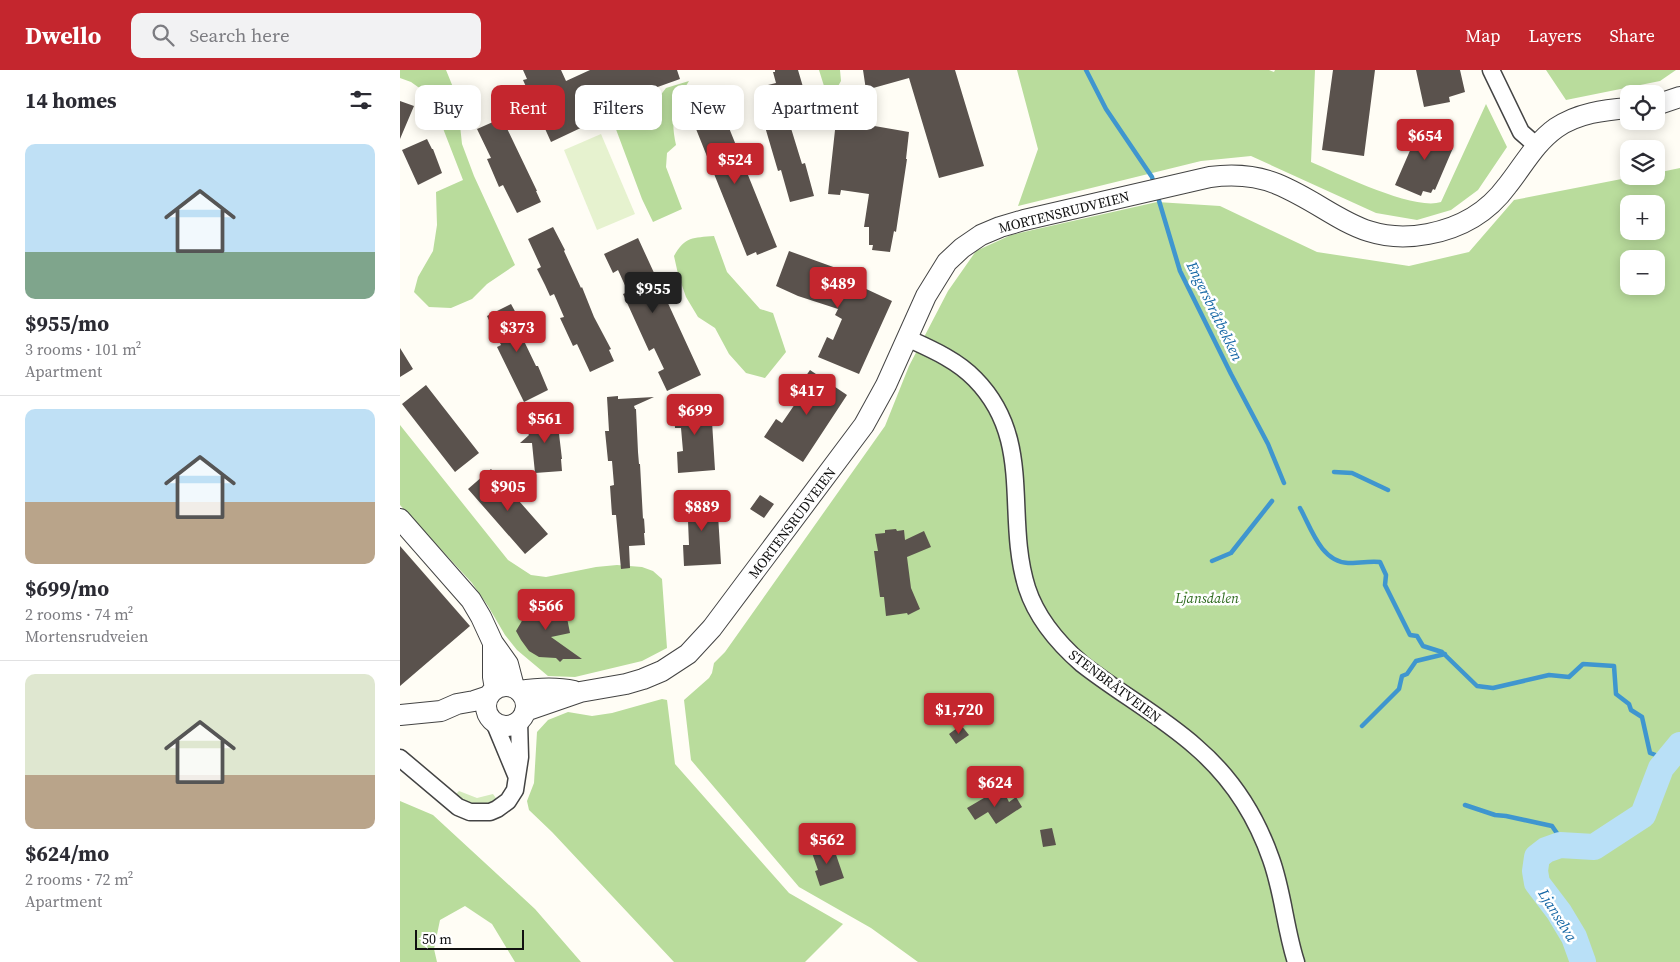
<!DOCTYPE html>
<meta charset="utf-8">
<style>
body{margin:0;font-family:"Source Serif 4",serif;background:#f2f2f3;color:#2b2b33;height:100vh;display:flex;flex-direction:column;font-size:19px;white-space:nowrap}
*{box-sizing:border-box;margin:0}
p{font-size:16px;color:#7c7c81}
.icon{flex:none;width:28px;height:28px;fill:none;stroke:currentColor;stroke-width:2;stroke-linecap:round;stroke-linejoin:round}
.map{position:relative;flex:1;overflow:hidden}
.drawer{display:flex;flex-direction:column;background:#fff;width:400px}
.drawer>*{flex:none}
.hud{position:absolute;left:15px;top:15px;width:475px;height:45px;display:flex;gap:10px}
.controls{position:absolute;left:1220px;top:15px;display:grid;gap:10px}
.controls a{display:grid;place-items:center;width:45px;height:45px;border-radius:10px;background:#fff;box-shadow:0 2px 12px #0003;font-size:25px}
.scale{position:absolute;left:15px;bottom:12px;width:109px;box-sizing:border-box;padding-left:5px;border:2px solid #111;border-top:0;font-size:14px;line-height:18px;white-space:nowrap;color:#111;-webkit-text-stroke:4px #fff;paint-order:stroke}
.price{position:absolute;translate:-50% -42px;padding:0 11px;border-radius:5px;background:#c4262e;color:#fff;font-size:16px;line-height:32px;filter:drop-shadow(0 1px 2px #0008)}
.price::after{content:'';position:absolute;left:50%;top:30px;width:15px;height:11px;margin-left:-8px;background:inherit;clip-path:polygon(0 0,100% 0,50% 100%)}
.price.current{background:#222;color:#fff}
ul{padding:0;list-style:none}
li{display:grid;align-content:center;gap:10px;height:265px;padding:0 25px}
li+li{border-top:1px solid #e1e1e2}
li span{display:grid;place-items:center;height:155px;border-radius:10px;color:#555}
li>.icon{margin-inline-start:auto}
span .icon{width:90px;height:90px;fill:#fffc;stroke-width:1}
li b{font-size:21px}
h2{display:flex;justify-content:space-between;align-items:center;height:60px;padding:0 25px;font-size:21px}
.chip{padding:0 18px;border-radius:10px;background:#fff;box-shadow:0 2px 12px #0003;font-size:18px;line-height:45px}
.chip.current{background:#c4262e;color:#fff}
header{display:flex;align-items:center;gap:30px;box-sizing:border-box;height:70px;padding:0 25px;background:#c4262e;color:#fff}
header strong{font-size:24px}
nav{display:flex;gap:28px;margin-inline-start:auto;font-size:18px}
.search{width:350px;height:45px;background:#f2f2f3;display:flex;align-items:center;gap:12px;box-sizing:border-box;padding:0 18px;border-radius:10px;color:#7c7c81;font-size:19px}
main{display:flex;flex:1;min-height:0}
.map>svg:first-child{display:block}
.green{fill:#d5ebbd}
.forest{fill:#b9dc9c;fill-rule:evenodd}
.pitch{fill:#e6f2cf}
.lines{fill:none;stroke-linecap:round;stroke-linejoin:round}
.stream{stroke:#3f96cf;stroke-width:4.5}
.river{stroke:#b9e0f7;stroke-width:26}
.building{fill:#5a524d}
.minor-casing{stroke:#444;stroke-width:19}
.tertiary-casing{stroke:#444;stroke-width:22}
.minor{stroke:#fff;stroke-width:16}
.tertiary{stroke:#fff;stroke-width:20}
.labels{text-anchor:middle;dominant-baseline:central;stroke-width:5;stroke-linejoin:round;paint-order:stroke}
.street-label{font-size:14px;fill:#111;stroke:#fff}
.park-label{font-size:14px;font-style:italic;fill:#2f6b1f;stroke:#fff}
.water-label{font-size:15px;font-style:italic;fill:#1768a6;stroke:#fff}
</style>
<header>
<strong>Dwello</strong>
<div class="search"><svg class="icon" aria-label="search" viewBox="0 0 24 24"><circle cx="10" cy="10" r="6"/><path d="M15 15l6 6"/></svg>Search here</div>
<nav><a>Map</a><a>Layers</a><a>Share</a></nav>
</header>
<main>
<section class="drawer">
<h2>14 homes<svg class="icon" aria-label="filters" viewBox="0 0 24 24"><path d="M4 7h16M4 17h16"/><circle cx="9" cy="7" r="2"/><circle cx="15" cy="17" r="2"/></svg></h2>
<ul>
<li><span style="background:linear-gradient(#bfe0f5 70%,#7fa58c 0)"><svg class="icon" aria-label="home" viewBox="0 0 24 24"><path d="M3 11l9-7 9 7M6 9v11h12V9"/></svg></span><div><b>$955/mo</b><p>3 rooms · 101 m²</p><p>Apartment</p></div></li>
<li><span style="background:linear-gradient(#bfe0f5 60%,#b9a48a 0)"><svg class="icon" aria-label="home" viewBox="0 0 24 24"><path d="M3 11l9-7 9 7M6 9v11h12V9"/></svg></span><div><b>$699/mo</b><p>2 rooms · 74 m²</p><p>Mortensrudveien</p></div></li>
<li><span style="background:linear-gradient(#dfe7d0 65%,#b9a48a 0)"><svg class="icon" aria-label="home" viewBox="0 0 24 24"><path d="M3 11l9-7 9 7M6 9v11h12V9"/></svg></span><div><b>$624/mo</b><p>2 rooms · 72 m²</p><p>Apartment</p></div></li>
</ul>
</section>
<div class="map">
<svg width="1280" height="892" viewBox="0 0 1280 892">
<rect width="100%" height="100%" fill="#fffdf5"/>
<path class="green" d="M59 721 77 728 93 724 98 731C82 738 69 735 56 724Z"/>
<path class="forest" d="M0 0H46L57 27 62 74 74 106 115 195 87 214 72 229 51 238 29 237 14 222 18 207 33 181 37 155 36 122 63 110 44 61 32 27 11 12 0 8Z
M419 0H440L441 11 429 32Z
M617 0H869L874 2 875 0H915L911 92C939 104 1014 141 1041 132L1086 34 1107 77 1078 120 1051 140 1017 150 976 143 851 86 801 91 618 136 638 79Z
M1146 0H1276L1260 11 1166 30Z
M289 11C274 35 270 48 276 75L267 83 266 97 282 139 253 152 242 129 214 54 253 35 266 18Z
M1280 98V892H518L471 858 399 817 291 690 284 630 309 608 312 603 314 593 325 582 485 356 509 296 548 221 576 181 611 165 757 132 820 136 917 182 1009 196 1069 182 1114 130 1237 106H1256V103ZM1229 134H1256V161H1229ZM1229 189H1256V216H1229Z
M314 166 327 202 360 239 373 243 386 282 365 308 346 303 329 284 315 258 298 247 286 227 278 204 274 186C285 166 293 168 314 166Z
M0 355 108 490 131 505 146 507 196 497 217 495 242 497 253 501 262 509 267 578 242 591 175 607 148 606 117 580 105 565 88 536 72 513 0 435Z
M262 629 267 630 275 694 389 823 443 854 405 892H274L152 762 129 740 127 731 134 713 137 662 148 650 168 642 192 646 212 643Z
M0 731 33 745 135 839 181 892H115L92 854 65 836 40 850 34 879 37 892H0Z"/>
<path class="pitch" d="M201 64 235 144 197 160 164 80Z"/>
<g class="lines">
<path class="stream" d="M686 0 706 39 752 107 754 114
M757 124 780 201 831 304 868 374 884 413
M934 402 952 403 988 420
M900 438C911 458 921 492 948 493 958 493 969 491 980 492L986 505 985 515 1010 565 1017 566 1023 576 1042 582 1077 616 1093 618 1149 605 1169 607 1183 594 1214 596 1216 624 1229 634 1231 640 1242 647 1250 683 1267 689
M812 491 831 483 872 431
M962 656 999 619 1002 606 1007 604 1016 591 1045 584
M1065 735 1095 745 1106 746 1152 756 1165 775"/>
<path class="river" d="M1183 892 1174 867 1159 842 1137 813 1135 801 1137 787 1146 780 1160 775 1194 777 1243 745 1261 698 1280 675"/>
</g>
<path class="building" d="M123 0H161L166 11 190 0H277L280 9 252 19 253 21 249 23 251 27 209 47 198 22 176 32 187 55 151 72 123 10 127 9Z
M375 0H398L411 44 397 48 398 53 390 55 402 94 405 93 414 126 390 132 381 100 378 101 363 50 377 46 368 15 376 13 373 2H375Z
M463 0H555L584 96 539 108 509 8 466 20Z
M933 0H975L964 86 922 80Z
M1016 0H1060L1065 22 1049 27 1050 32 1024 37Z
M445 30 466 34 463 54 509 62 506 89H507L496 162 494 161 490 182 472 180 473 175H469V157H464L469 124 441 120 440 125 428 124 436 51 439 52 441 36H444Z
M0 31 14 36 0 69Z
M317 42 318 45 323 43 377 177 357 185 356 182 347 186 294 54 304 51 302 48Z
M102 48 137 121H136L141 132 117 143 103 115 99 117 87 89 91 88 77 59Z
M1022 53 1047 64 1045 69 1053 73 1051 77 1053 78 1035 120 1033 119 1031 123 1023 121 1021 126 995 115Z
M27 69 32 79H33L42 103 18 115 2 80Z
M153 157 165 180 164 181 181 218 182 217 194 247 211 279 209 280 214 291 190 302 177 274 173 276 160 248 164 247 154 224 150 226 145 215 137 199 141 197 128 169Z
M238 168 301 305 267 321 258 302 264 299 254 278 249 281 223 224 228 222 218 200 213 203 204 184Z
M389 181 436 198 434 204 492 231 459 304 418 287 427 267 433 270 442 249 435 245 438 239 398 226 376 216Z
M111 234 117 245H118L128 269 124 271 136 296H138L148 320 124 332 97 277 101 275 87 246Z
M0 278 13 299 0 307Z
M410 300 447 325 403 392 364 367 376 349 382 353 395 334 389 330Z
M26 315 79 383 55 402 2 334Z
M218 326V329L254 327 234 336 235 339H236L238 382 239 394H240L243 449 244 448 245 463H244L245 475 229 476 230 498 221 499 216 445H212L210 416 214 415 212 391H208L205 361H209L207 327Z
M295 328V336L311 335 315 400 278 403 277 382 283 381 281 358H275L273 329Z
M157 347 162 389H161L162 401 135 403 132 373H120L129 365 127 362 126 349Z
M91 399 148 464 125 484 68 419Z
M360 425 374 434 364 448 350 439Z
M317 428 321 494 284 496 283 475H289L288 451 281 452 280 431Z
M496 459 497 461 504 460 505 470 524 461 531 477 507 487 511 518 520 539 508 545 507 543 486 546 484 527H480L474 481H478L475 464 485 463V460Z
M0 476 70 556 0 616Z
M148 529 153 532 161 531 165 538 170 563 151 567 182 589H163L160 592 156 588 139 587 129 581 121 570 116 561 123 549 122 542 131 540 130 536 145 534Z
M561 655 569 665 556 674 549 664Z
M605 724 609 732 616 727 622 737 596 754 588 742 575 750 567 738 589 725 593 731Z
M652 758 656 775 643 777 640 760Z
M432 773 444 808 420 816 415 801 418 800 411 780Z"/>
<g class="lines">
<g class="minor-casing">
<path id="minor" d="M1091 0 1121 62 1137 76
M507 268C531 279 557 290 575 309 635 370 604 445 627 518 637 549 659 574 682 594 719 623 761 646 796 677 831 707 856 746 871 789 883 822 885 858 896 892
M94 652 116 705
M0 688 58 737 70 742H90L97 739 108 731 115 720 120 687 119 651"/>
</g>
<g class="tertiary-casing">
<path id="tertiary" d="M1256 35 1280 27
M0 449 71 530 81 547 93 573 108 594 114 617
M93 573V607L95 619
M86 636a20 20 0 1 1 40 0a20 20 0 1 1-40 0Z
M119 621C138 618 156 617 174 621
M125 641 180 622 226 614 243 609 262 601 288 584 312 558 464 355 486 315 526 226 547 192 562 178 581 165 600 157 624 150 810 107C833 104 855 105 877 114 933 137 960 177 1028 164 1060 158 1088 142 1107 116 1123 96 1135 73 1156 58 1178 43 1204 40 1229 38
M0 645 41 641 57 634 74 631 89 626"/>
</g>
<use href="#minor" class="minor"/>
<use href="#tertiary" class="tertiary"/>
</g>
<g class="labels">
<g class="street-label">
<text transform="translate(664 142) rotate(-14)">MORTENSRUDVEIEN</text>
<text transform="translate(392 453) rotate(-53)">MORTENSRUDVEIEN</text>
<text transform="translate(715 616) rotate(37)">STENBRÅTVEIEN</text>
</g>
<g class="park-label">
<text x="807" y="528">Ljansdalen</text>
</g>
<g class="water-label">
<text transform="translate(815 241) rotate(64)">Engersbråtbekken</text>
<text transform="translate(1158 845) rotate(58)">Ljanselva</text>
</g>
</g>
</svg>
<div class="controls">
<a><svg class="icon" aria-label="locate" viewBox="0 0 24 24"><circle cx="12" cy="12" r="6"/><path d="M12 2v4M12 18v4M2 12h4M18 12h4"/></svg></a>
<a><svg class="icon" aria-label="layers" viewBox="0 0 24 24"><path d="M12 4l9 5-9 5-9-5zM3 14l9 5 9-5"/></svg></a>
<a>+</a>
<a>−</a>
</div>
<div class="scale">50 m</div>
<b class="price" style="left:1025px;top:91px">$654</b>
<b class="price" style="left:335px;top:115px">$524</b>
<b class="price" style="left:438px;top:239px">$489</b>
<b class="price current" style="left:253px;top:244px">$955</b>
<b class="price" style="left:117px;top:283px">$373</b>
<b class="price" style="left:407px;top:346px">$417</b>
<b class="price" style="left:295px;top:366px">$699</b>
<b class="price" style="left:145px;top:374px">$561</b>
<b class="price" style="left:108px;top:442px">$905</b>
<b class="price" style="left:302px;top:462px">$889</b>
<b class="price" style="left:146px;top:561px">$566</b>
<b class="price" style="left:559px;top:665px">$1,720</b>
<b class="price" style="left:595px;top:738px">$624</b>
<b class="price" style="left:427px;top:795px">$562</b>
<div class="hud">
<a class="chip">Buy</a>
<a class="chip current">Rent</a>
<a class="chip">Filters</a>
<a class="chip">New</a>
<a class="chip">Apartment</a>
</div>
</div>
</main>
